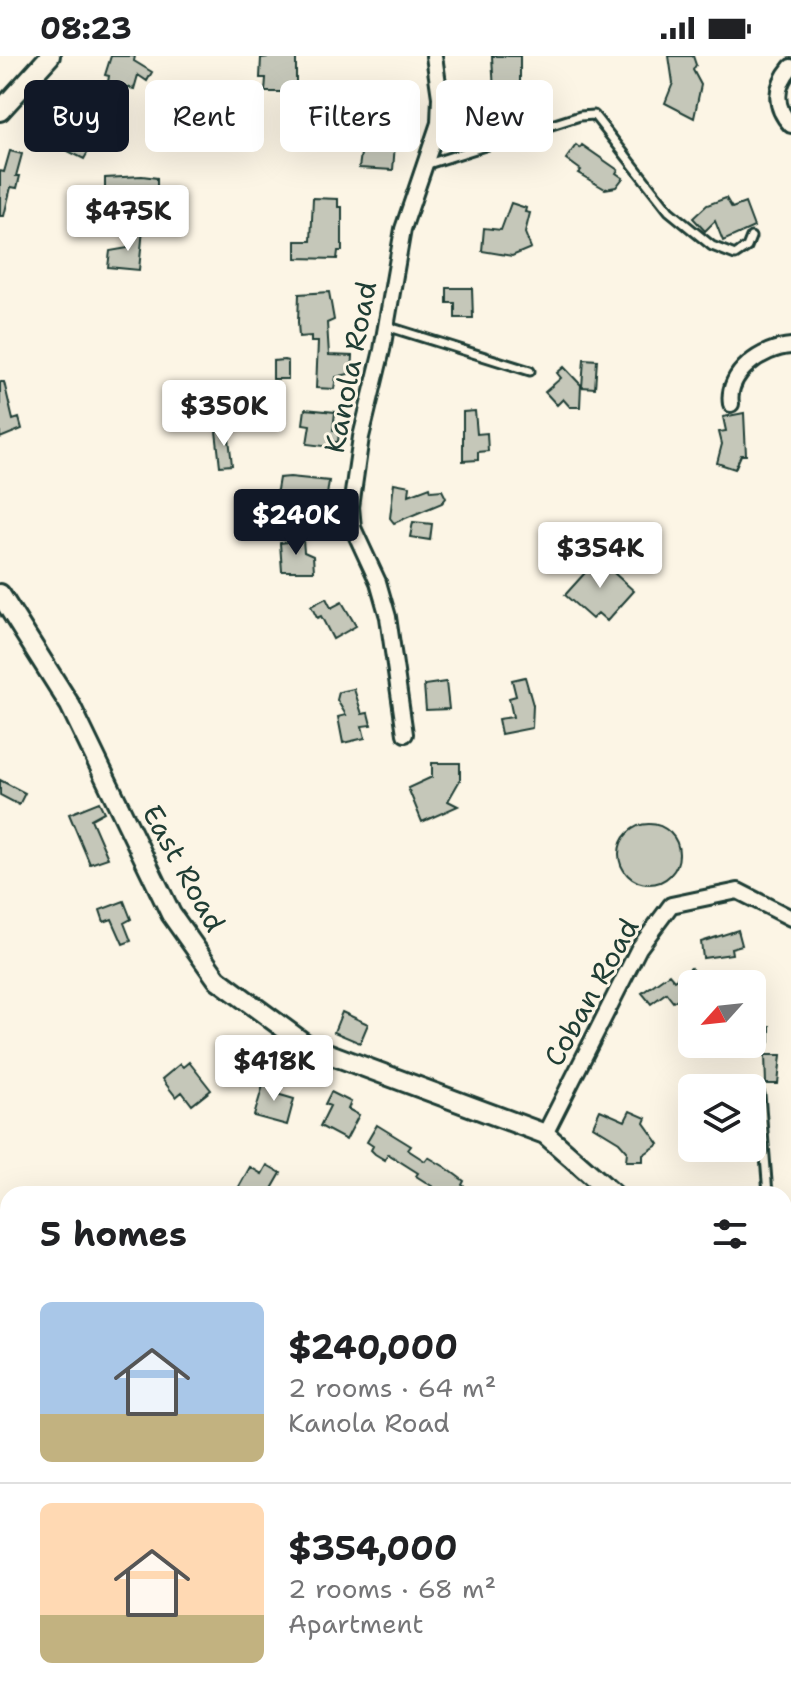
<!DOCTYPE html>
<meta charset="utf-8">
<style>
body{margin:0;font-family:"Shantell Sans",sans-serif;background:#f2f2f2;color:#202124;height:100vh;display:flex;flex-direction:column;font-size:30px;white-space:nowrap}
*{box-sizing:border-box;margin:0}
p{font-size:26px;color:#757577}
.icon{flex:none;width:44px;height:44px;fill:none;stroke:currentColor;stroke-width:2;stroke-linecap:round;stroke-linejoin:round}
.map{position:relative;flex:1;overflow:hidden}
.drawer{position:absolute;left:0px;top:1130px;width:792px;height:512px;display:flex;flex-direction:column;background:#fff;border-radius:24px 24px 0 0;box-shadow:0 8px 32px #0002}
.drawer>*{flex:none}
.banner{position:absolute;left:24px;top:24px;width:744px;height:72px;display:flex;gap:16px}
.needle{width:52px;rotate:243deg}
.tools{position:absolute;left:678px;top:914px;display:grid;gap:16px}
.tools a{display:grid;place-items:center;width:88px;height:88px;border-radius:12px;background:#fff;box-shadow:0 8px 32px #0002;font-size:40px}
.price{position:absolute;translate:-50% -68px;padding:0 18px;border-radius:8px;background:#fff;color:#222;font-size:26px;line-height:52px;filter:drop-shadow(0 2px 4px #0008)}
.price::after{content:'';position:absolute;left:50%;top:48px;width:24px;height:18px;margin-left:-12px;background:inherit;clip-path:polygon(0 0,100% 0,50% 100%)}
.price.on{background:#111827;color:#fff}
ul{padding:0;list-style:none}
li{display:flex;align-items:center;gap:24px;height:200px;padding:0 40px}
li+li{border-top:2px solid #e0e0e0}
li span{display:grid;place-items:center;flex:none;width:224px;height:160px;border-radius:12px;color:#555}
li>.icon{margin-inline-start:auto}
span .icon{width:96px;height:96px;fill:#fffc;stroke-width:1}
li b{font-size:34px}
h2{display:flex;justify-content:space-between;align-items:center;height:96px;padding:0 40px;font-size:34px}
.tag{padding:0 28px;border-radius:12px;background:#fff;box-shadow:0 8px 32px #0002;font-size:28px;line-height:72px}
.tag.on{background:#111827;color:#fff}
.status{display:flex;justify-content:space-between;align-items:center;height:56px;padding:0 40px;background:#fff;direction:ltr}
.status svg{height:22px;fill:currentColor}
.map>svg:first-child{display:block}
.building{fill:#c5c7b9;stroke:#1f3d34;stroke-width:2}
.lines{fill:none;stroke-linecap:round;stroke-linejoin:round}
.service-casing{stroke:#1f3d34;stroke-width:13}
.minor-casing{stroke:#1f3d34;stroke-width:20}
.tertiary-casing{stroke:#1f3d34;stroke-width:24}
.service{stroke:#fcf5e5;stroke-width:7}
.minor{stroke:#fcf5e5;stroke-width:14}
.tertiary{stroke:#fcf5e5;stroke-width:18}
.labels{text-anchor:middle;dominant-baseline:central;stroke-width:6;stroke-linejoin:round;paint-order:stroke}
.street-label{font-size:28px;fill:#1f3d34;stroke:#fcf5e5}
</style>
<div class="status"><b>08:23</b><svg viewBox="0 0 49 12"><path d="M0 12V9h3v3zM5 12V6h3v6zM10 12V3h3v9zM15 12V0h3v12zM26 1h20v11H26zM47 4h2v5h-2z"/></svg></div>
<div class="map">
<svg width="791" height="1642" viewBox="0 0 791 1642">
<rect width="100%" height="100%" fill="#fcf5e5"/>
<filter id="ink" filterUnits="userSpaceOnUse"><feTurbulence type="fractalNoise" baseFrequency=".0125" numOctaves="2"/><feDisplacementMap in="SourceGraphic" scale="16" xChannelSelector="R" yChannelSelector="G"/><feConvolveMatrix kernelMatrix="1 2 1 2 8 2 1 2 1" color-interpolation-filters="sRGB"/></filter>
<g filter="url(#ink)">
<path class="building" d="M111 0H135L134 5 152 16 147 25 138 19 134 33 108 26 109 20 105 19Z
M275 0H296V36H265L266 22H260L261 2Z
M492 0H520V61L502 62 501 36H494Z
M669 0H693L696 9 693 14 701 29 694 62 665 47 673 27Z
M86 57 105 66 84 103 68 95Z
M366 61 397 62 393 114 359 112Z
M576 89 580 92 582 89 618 114 616 117 623 122 616 131 605 133 578 117 581 114 566 103Z
M10 95 22 98 16 120H20L17 132 11 131 4 160H0V115L4 116Z
M142 120 157 122V146H153V155L135 156 134 142H120V136L105 135V122Z
M313 142 338 143V151H342V195H338L337 203 296 202V185H311Z
M726 142 732 152 745 147 754 171 723 185 715 165 705 175 693 162 707 149Z
M511 147 526 152 525 156 530 157 525 177 531 192 512 200 482 195 484 172 501 174Z
M130 172 143 173 139 214 108 211 110 195 128 192Z
M447 232H472L473 262H455V247H447Z
M329 236 334 264 327 267 329 299 353 300 352 317 336 321 334 333 316 332 318 286H311V280L299 281 298 266 299 238Z
M584 303 597 304 595 332 582 331Z
M284 304 288 305V323H273V305Z
M564 311 581 329 580 351H570L563 343 557 349 545 336 561 322 557 317Z
M0 326H4L13 364 19 362 22 373 0 382Z
M305 353 335 356 333 374 339 375 338 386H332L331 391 307 388 310 369 303 368Z
M475 355 477 378 487 377 488 395 478 396V404L463 405V356Z
M744 357 746 399H741L735 413 717 407 722 388 719 376 726 375 723 361Z
M228 373 232 409 220 410 216 375Z
M290 421 329 425 322 475 311 473 313 460 306 459 308 446 289 443 287 453 274 451 279 422Z
M394 427 410 430 409 439 430 431 431 435 442 434 446 442 442 447 394 467 390 462Z
M413 466 432 468 430 484 410 481Z
M303 484 304 496 313 500 314 515H282L280 487Z
M602 498 615 511 612 515 634 535 607 565 598 557 592 563 565 539Z
M326 542 331 552 342 546 356 570 333 583 321 560 317 562 311 550Z
M525 621 533 649 532 672 501 678 498 663 513 661 509 642 516 640 512 624Z
M446 626 449 653 426 654 424 629Z
M354 633 362 658 368 657 371 669 362 670 365 682 343 687 338 661 346 659 337 644 339 636Z
M432 707H460V724L448 745 458 750 422 766 408 732 432 721Z
M0 724 25 737 19 749 0 739Z
M99 746 104 756 91 763 108 802 90 808 69 758Z
M619 798a30 30 0 1 1 60 0a30 30 0 1 1-60 0Z
M124 845 131 863 124 867 131 885 123 888 112 863 104 866 100 854Z
M738 874 742 889 731 892 732 898 703 902 701 886Z
M691 912 703 928H692V933L673 946 666 937 651 948 642 937 669 918 674 924Z
M342 956 368 968 360 987 334 976Z
M770 970V986L752 987V971Z
M765 999H781L778 1028H766Z
M189 1006 211 1034 192 1049 182 1036 176 1041 162 1023 180 1008 183 1011Z
M266 1019 281 1023 277 1038 294 1043 287 1069 254 1060Z
M331 1036 351 1046 348 1053 359 1059 346 1084 320 1070 330 1050 325 1048Z
M600 1054 625 1065 630 1055 646 1062 644 1067 659 1088 643 1099V1105H626L627 1095 619 1086 593 1070Z
M377 1069 411 1090 408 1094 425 1105 428 1101 445 1111 464 1125 462 1129 476 1138H436L438 1134 416 1120 418 1117 388 1098 385 1104 375 1098 371 1094 373 1090 367 1086Z
M267 1109 281 1117 269 1138H235L250 1111 262 1118Z"/>
<g class="lines">
<g class="service-casing">
<path id="service" d="M428 108 580 60 594 59 669 155 712 190 735 199 747 191 751 181
M386 270 530 315
M760 1038 768 1138
M784 1194 791 1203"/>
</g>
<g class="minor-casing">
<path id="minor" d="M791 11C775 30 773 50 791 69
M731 348C726 317 762 292 791 290
M405 678 388 561 378 526 353 472 351 451 361 381 382 294 403 173 439 67 440 41 434 0
M545 1078 639 892 671 849 738 835 791 862
M0 1362 8 1363"/>
</g>
<g class="tertiary-casing">
<path id="tertiary" d="M0 55 50 0
M0 538 70 649 171 858 217 923 308 990 545 1078 613 1138
M784 1548 791 1569"/>
</g>
<use href="#service" class="service"/>
<use href="#minor" class="minor"/>
<use href="#tertiary" class="tertiary"/>
</g>
</g>
<g class="labels">
<g class="street-label">
<text transform="translate(350 311) rotate(-79)">Kanola Road</text>
<text transform="translate(184 812) rotate(61)">East Road</text>
<text transform="translate(591 936) rotate(-61)">Coban Road</text>
</g>
</g>
</svg>
<div class="tools">
<a><svg class="needle" viewBox="-14 -14 28 28"><path d="M0-13l5 13h-10z" fill="#e53935"/><path d="M0 13l5-13h-10z" fill="#757577"/></svg></a>
<a><svg class="icon" aria-label="layers" viewBox="0 0 24 24"><path d="M12 4l9 5-9 5-9-5zM3 14l9 5 9-5"/></svg></a>
</div>
<b class="price" style="left:128px;top:197px">$475K</b>
<b class="price" style="left:224px;top:392px">$350K</b>
<b class="price on" style="left:296px;top:501px">$240K</b>
<b class="price" style="left:600px;top:534px">$354K</b>
<b class="price" style="left:274px;top:1047px">$418K</b>
<div class="banner">
<a class="tag on">Buy</a>
<a class="tag">Rent</a>
<a class="tag">Filters</a>
<a class="tag">New</a>
</div>
<section class="drawer">
<h2>5 homes<svg class="icon" aria-label="filters" viewBox="0 0 24 24"><path d="M4 7h16M4 17h16"/><circle cx="9" cy="7" r="2"/><circle cx="15" cy="17" r="2"/></svg></h2>
<ul>
<li><span style="background:linear-gradient(#a9c7e8 70%,#c2b280 0)"><svg class="icon" aria-label="home" viewBox="0 0 24 24"><path d="M3 11l9-7 9 7M6 9v11h12V9"/></svg></span><div><b>$240,000</b><p>2 rooms · 64 m²</p><p>Kanola Road</p></div></li>
<li><span style="background:linear-gradient(#ffd9b3 70%,#c2b280 0)"><svg class="icon" aria-label="home" viewBox="0 0 24 24"><path d="M3 11l9-7 9 7M6 9v11h12V9"/></svg></span><div><b>$354,000</b><p>2 rooms · 68 m²</p><p>Apartment</p></div></li>
</ul>
</section>
</div>
